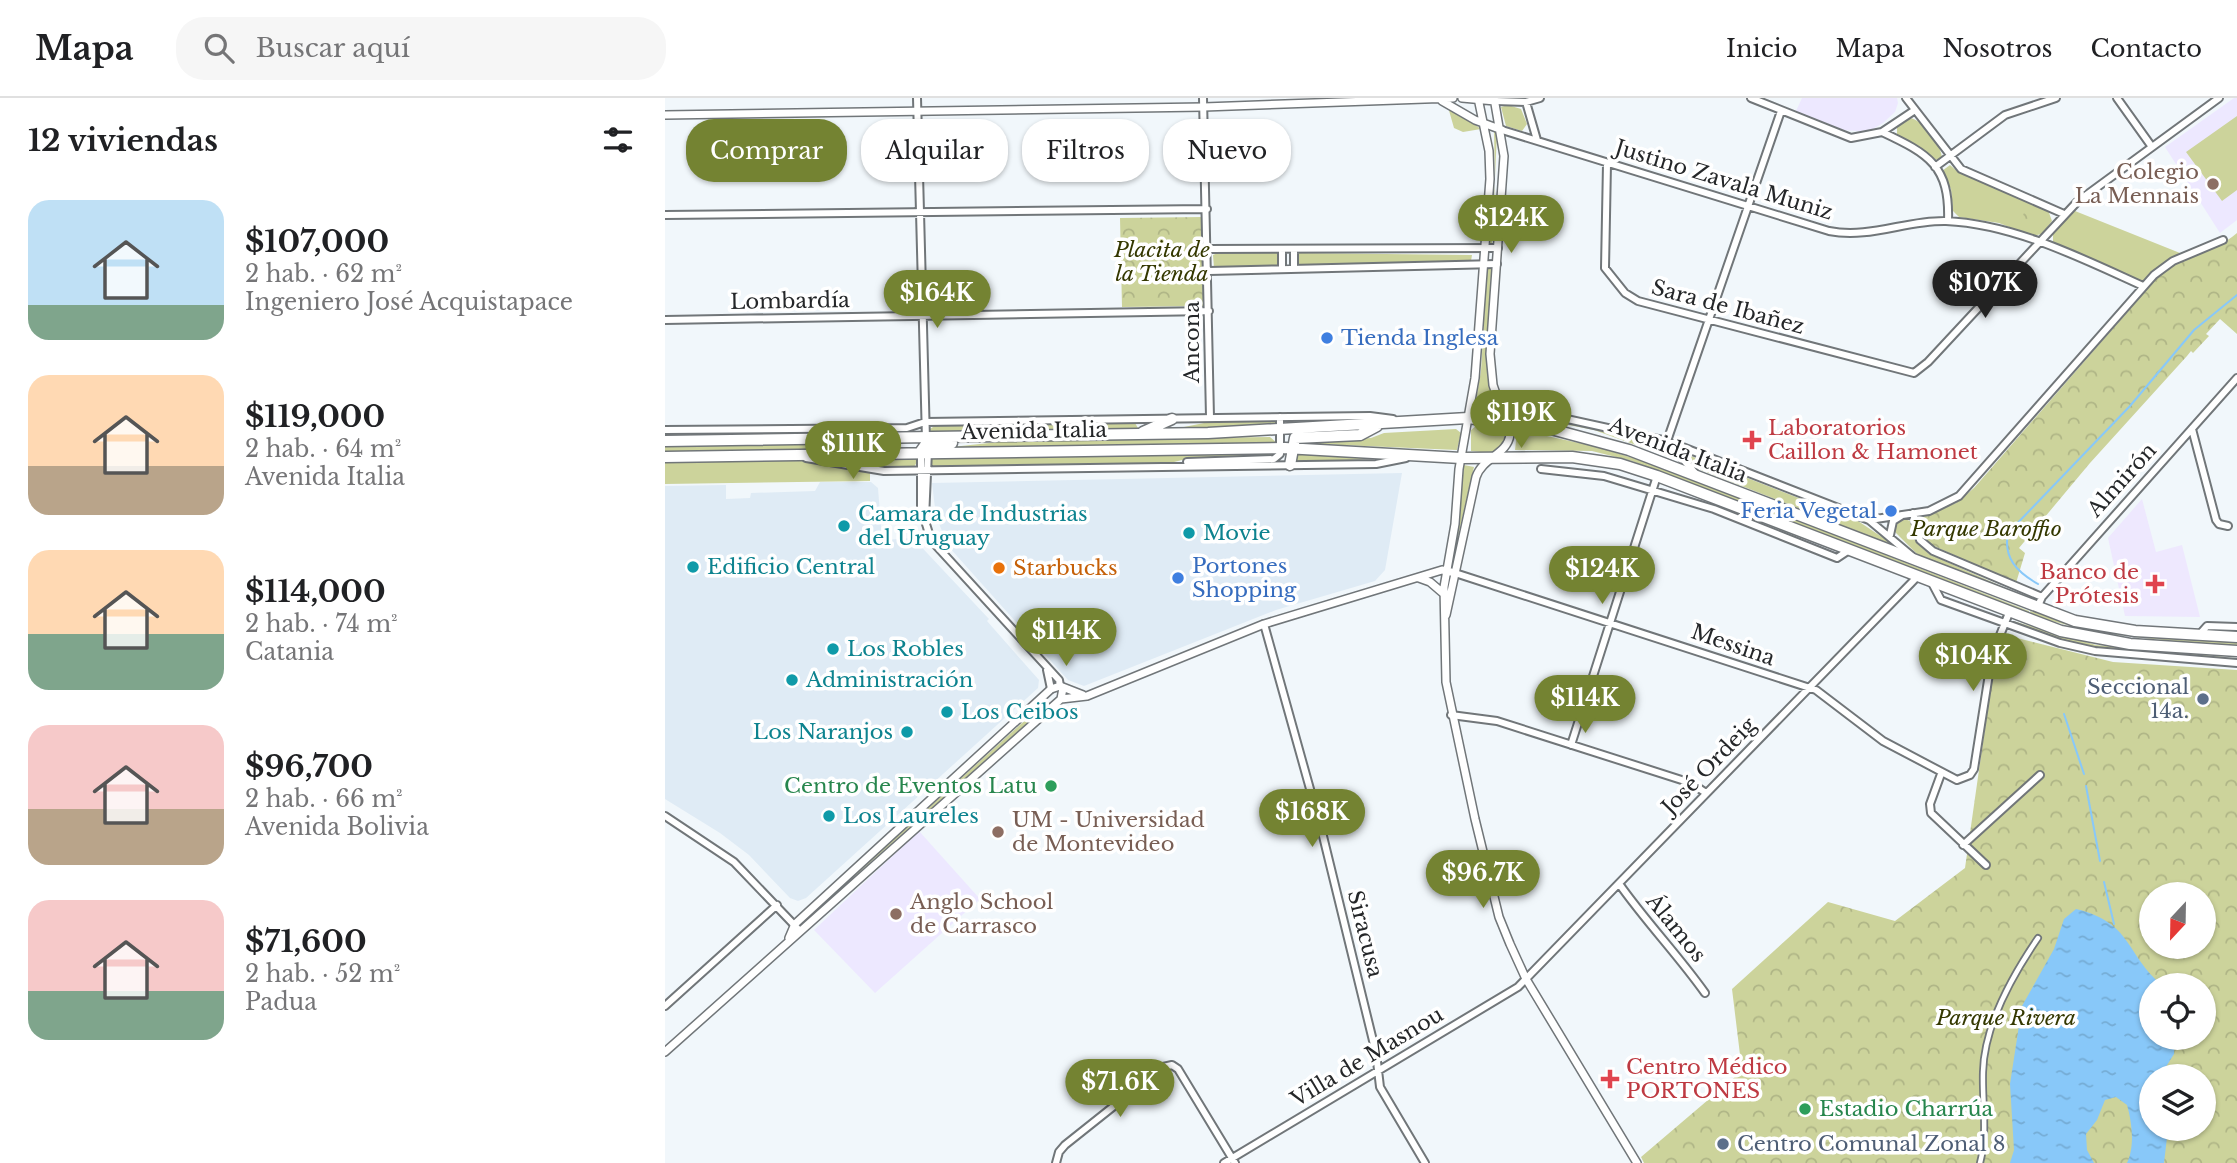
<!DOCTYPE html>
<html lang="es">
<meta charset="utf-8">
<style>
body{margin:0;font-family:"Libre Baskerville",serif;background:#f6f6f6;color:#202124;height:100vh;display:flex;flex-direction:column;font-size:26px;white-space:nowrap}
*{box-sizing:border-box;margin:0}
p{font-size:23px;color:#757577}
.icon{flex:none;width:38px;height:38px;fill:none;stroke:currentColor;stroke-width:2;stroke-linecap:round;stroke-linejoin:round}
.map{position:relative;flex:1;overflow:hidden}
.side{display:flex;flex-direction:column;background:#fff;width:665px}
.side>*{flex:none}
.banner{position:absolute;left:21px;top:21px;width:665px;height:63px;display:flex;gap:14px}
.needle{width:46px;rotate:202deg}
.controls{position:absolute;left:1474px;top:784px;display:grid;gap:14px}
.controls a{display:grid;place-items:center;width:77px;height:77px;border-radius:50%;background:#fff;box-shadow:0 2px 5px #0004;font-size:35px}
.price{position:absolute;translate:-50% -60px;padding:0 16px;border-radius:24px;background:#748332;color:#fff;font-size:23px;line-height:46px;filter:drop-shadow(0 2px 4px #0008)}
.price::after{content:'';position:absolute;left:50%;top:42px;width:21px;height:16px;margin-left:-10px;background:inherit;clip-path:polygon(0 0,100% 0,50% 100%)}
.price.current{background:#222;color:#fff}
ul{padding:0;list-style:none}
li{display:flex;align-items:center;gap:21px;height:175px;padding:0 28px}
li span{display:grid;place-items:center;flex:none;width:196px;height:140px;border-radius:21px;color:#555}
li>.icon{margin-inline-start:auto}
span .icon{width:84px;height:84px;fill:#fffc;stroke-width:1}
li b{font-size:30px}
h2{display:flex;justify-content:space-between;align-items:center;height:84px;padding:0 28px;font-size:30px}
.chip{padding:0 24px;border-radius:28px;background:#fff;box-shadow:0 2px 5px #0004;font-size:24px;line-height:63px}
.chip.current{background:#748332;color:#fff}
header{display:flex;align-items:center;gap:42px;box-sizing:border-box;height:98px;padding:0 35px;background:#fff;border-bottom:2px solid #e0e0e0}
header strong{font-size:33px}
nav{display:flex;gap:38px;margin-inline-start:auto;font-size:24px}
.search{width:490px;height:63px;background:#f6f6f6;display:flex;align-items:center;gap:18px;box-sizing:border-box;padding:0 24px;border-radius:28px;color:#757577;font-size:26px}
main{display:flex;flex:1;min-height:0}
.map>svg:first-child{display:block}
.built{fill:#dfebf5}
.education{fill:#ede8ff}
.medical{fill:#eee8fe}
.grass{fill:#ccd39b}
.park{fill:url(#park-crowns);fill-rule:evenodd}
.water{fill:url(#water-ripples)}
.lines{fill:none;stroke-linecap:round;stroke-linejoin:round}
.stream{stroke:#88c8f9;stroke-width:2}
.pedestrian-casing{stroke:#717679;stroke-width:8}
.minor-casing{stroke:#717679;stroke-width:10}
.tertiary-casing{stroke:#717679;stroke-width:10}
.primary-casing{stroke:#717679;stroke-width:13}
.pedestrian{stroke:#fff;stroke-width:4.5}
.minor{stroke:#fff;stroke-width:6}
.tertiary{stroke:#fff;stroke-width:7}
.primary{stroke:#fff;stroke-width:10}
.education-dot{fill:#8d6e63;stroke:#fff;stroke-width:2.5}
.shop-dot{fill:#3f7fe0;stroke:#fff;stroke-width:2.5}
.health-dot{fill:#e0444e;stroke:#fff;stroke-width:2.5}
.culture-dot{fill:#0f9aa8;stroke:#fff;stroke-width:2.5}
.food-dot{fill:#e8710a;stroke:#fff;stroke-width:2.5}
.service-dot{fill:#5c6f8a;stroke:#fff;stroke-width:2.5}
.leisure-dot{fill:#2e9e5b;stroke:#fff;stroke-width:2.5}
.labels{text-anchor:middle;dominant-baseline:central;stroke-width:7;stroke-linejoin:round;paint-order:stroke}
.education-label{font-size:21px;fill:#785e54;stroke:#fff;text-anchor:start}
.street-label{font-size:21px;fill:#252729;stroke:#fff}
.park-label{font-size:21px;font-style:italic;fill:#343800;stroke:#fff}
.shop-label{font-size:21px;fill:#366cbe;stroke:#fff;text-anchor:start}
.health-label{font-size:21px;fill:#be3a42;stroke:#fff;text-anchor:start}
.culture-label{font-size:21px;fill:#0d838f;stroke:#fff;text-anchor:start}
.food-label{font-size:21px;fill:#c56008;stroke:#fff;text-anchor:start}
.service-label{font-size:21px;fill:#4e5e75;stroke:#fff;text-anchor:end}
.leisure-label{font-size:21px;fill:#27864d;stroke:#fff;text-anchor:end}
</style>
<header>
<strong>Mapa</strong>
<div class="search"><svg class="icon" aria-label="search" viewBox="0 0 24 24"><circle cx="10" cy="10" r="6"/><path d="M15 15l6 6"/></svg>Buscar aquí</div>
<nav><a>Inicio</a><a>Mapa</a><a>Nosotros</a><a>Contacto</a></nav>
</header>
<main>
<section class="side">
<h2>12 viviendas<svg class="icon" aria-label="filters" viewBox="0 0 24 24"><path d="M4 7h16M4 17h16"/><circle cx="9" cy="7" r="2"/><circle cx="15" cy="17" r="2"/></svg></h2>
<ul>
<li><span style="background:linear-gradient(#bfe0f5 75%,#7fa58c 0)"><svg class="icon" aria-label="home" viewBox="0 0 24 24"><path d="M3 11l9-7 9 7M6 9v11h12V9"/></svg></span><div><b>$107,000</b><p>2 hab. · 62 m²</p><p>Ingeniero José Acquistapace</p></div></li>
<li><span style="background:linear-gradient(#ffd9b3 65%,#b9a48a 0)"><svg class="icon" aria-label="home" viewBox="0 0 24 24"><path d="M3 11l9-7 9 7M6 9v11h12V9"/></svg></span><div><b>$119,000</b><p>2 hab. · 64 m²</p><p>Avenida Italia</p></div></li>
<li><span style="background:linear-gradient(#ffd9b3 60%,#7fa58c 0)"><svg class="icon" aria-label="home" viewBox="0 0 24 24"><path d="M3 11l9-7 9 7M6 9v11h12V9"/></svg></span><div><b>$114,000</b><p>2 hab. · 74 m²</p><p>Catania</p></div></li>
<li><span style="background:linear-gradient(#f6c9c9 60%,#b9a48a 0)"><svg class="icon" aria-label="home" viewBox="0 0 24 24"><path d="M3 11l9-7 9 7M6 9v11h12V9"/></svg></span><div><b>$96,700</b><p>2 hab. · 66 m²</p><p>Avenida Bolivia</p></div></li>
<li><span style="background:linear-gradient(#f6c9c9 65%,#7fa58c 0)"><svg class="icon" aria-label="home" viewBox="0 0 24 24"><path d="M3 11l9-7 9 7M6 9v11h12V9"/></svg></span><div><b>$71,600</b><p>2 hab. · 52 m²</p><p>Padua</p></div></li>
</ul>
</section>
<div class="map">
<svg width="1572" height="1065" viewBox="0 0 1572 1065">
<defs>
<pattern id="park-crowns" width="20" height="18" patternUnits="userSpaceOnUse" patternTransform="scale(1.75)"><rect width="20" height="18" fill="#ccd39b"/><path d="M2 6a3 3 0 1 1 6 0M12 15a3 3 0 1 1 6 0" fill="none" stroke="#afb586"/></pattern>
<pattern id="water-ripples" width="26" height="14" patternUnits="userSpaceOnUse" patternTransform="scale(1.75)"><rect width="26" height="14" fill="#88c8f9"/><path d="M2 4q2-2 4 0t4 0M15 11q2-2 4 0t4 0" fill="none" stroke="#75acd5"/></pattern>
</defs>
<rect width="100%" height="100%" fill="#f1f7fb"/>
<path class="built" d="M737 375 720 472 710 483 611 512 419 588 403 582 283 448 271 418 267 385Z
M155 384H206L213 390 217 442 248 440 324 521 322 523 374 582 373 590 141 800 133 803 125 800 84 757 55 735 0 701V388L61 387V401L85 400 86 395 150 393Z"/>
<path class="education" d="M1137 0H1232L1233 5 1230 14 1218 25 1206 32 1194 33 1179 32 1131 13Z
M1569 0H1572V122L1555 135 1500 49Z
M254 733 315 801 210 895 149 832Z"/>
<path class="medical" d="M1477 401 1491 454 1517 447 1535 519 1460 518 1443 440Z"/>
<path class="grass" d="M843 7 856 11 862 26 857 33 841 28 836 9Z
M783 9 787 10 816 31 798 34 789 30Z
M1572 18V92L1557 103 1521 54Z
M1245 20C1257 21 1278 49 1277 61L1272 62 1232 37V29Z
M829 33 832 34 827 148 823 145 830 84Z
M1285 67 1293 74 1383 112 1387 123 1377 136 1367 138 1334 125 1294 119 1288 113 1286 91 1277 73Z
M1410 113 1515 155 1480 183H1474L1388 146V135Z
M555 154 613 155 614 169 549 170 548 157Z
M634 155 807 157 806 163 635 169 632 168Z
M826 170 824 286 834 315 809 313 816 273 822 171Z
M850 313 982 342 997 349 1010 361 929 332 848 316Z
M611 322 612 327 509 331 549 323Z
M453 324 470 325 473 330 267 336 265 331 271 327Z
M812 327 840 331 838 349 824 355 806 353V332Z
M791 331 796 335 792 352 631 345 706 340 719 335Z
M855 332 928 348 988 366 1364 513V516L967 363 927 353 850 352 852 334Z
M605 339 612 345 268 351 352 342Z
M252 344 169 352 0 354V348Z
M631 353 710 361 631 364Z
M1013 353 1193 423 1232 449 1036 372Z
M612 354 610 360 517 362 501 366 268 369 265 365 268 357Z
M114 359 205 375V383L0 386V360Z
M191 359H250L252 364 249 369 200 370 172 362Z
M799 367 809 369 787 464Z
M1240 421 1245 423 1254 447 1264 456 1361 499 1253 457 1228 432 1229 426Z
M1365 513 1432 533 1572 545V547C1501 543 1434 539 1366 517Z
M1348 523 1431 547 1572 560C1528 558 1374 552 1348 523Z
M381 601 385 605 136 826 369 614Z"/>
<path class="park" d="M1365 109 1380 118 1370 128 1363 124 1360 131 1354 127 1361 110Z
M537 119 538 208 457 209 455 120Z
M1572 135V236L1555 221 1541 236 1544 238 1528 255 1526 253 1522 258 1425 365 1354 450 1360 455 1351 485 1260 444 1254 426 1257 419 1291 405 1309 390 1498 173C1522 157 1550 154 1572 135Z
M1344 538 1448 564 1572 572V1065H979L976 1059 1077 973 1067 891 1163 804 1230 823 1300 770 1331 553ZM1486 796H1538V849H1486ZM1486 887H1538V940H1486ZM1486 978H1538V1031H1486Z"/>
<path class="water" d="M1411 811C1468 825 1460 856 1497 887H1486V940H1510L1509 956 1499 972 1502 978H1486V1031H1503L1499 1065H1462C1470 1049 1467 1024 1462 1007L1451 999 1440 1002 1432 1022 1421 1036 1422 1052 1429 1065H1345L1349 1052 1345 986 1357 908 1389 851 1399 821Z"/>
<g class="lines">
<path class="stream" d="M1373 486C1352 474 1338 460 1343 435L1465 308 1529 232 1572 197
M1399 616 1419 676
M1421 688 1435 763
M1439 784 1449 826"/>
<g class="pedestrian-casing">
<path id="pedestrian" d="M1315 1065C1323 1035 1317 1005 1318 974 1319 927 1347 878 1373 840"/>
</g>
<g class="minor-casing">
<path id="minor" d="M252 0 261 342
M538 0 545 319
M1086 0 1186 40 1217 34 1250 12
M1241 0 1296 71 1399 116
M1452 0 1487 49
M830 3 861 4 875 0
M861 4 872 42
M837 32 1164 133C1205 141 1241 122 1281 123 1349 126 1416 160 1478 188
M1217 34C1264 56 1285 68 1283 123
M942 66 940 170 960 195 973 203 1249 275 1263 264 1412 104 1554 0
M1270 69 1340 17 1391 0
M0 117 542 111
M544 151 833 150
M617 151V171
M629 151V171
M544 173 832 166
M0 222 544 213
M835 303 852 310 1002 343 1204 422 1247 458
M1527 331 1551 422 1554 426 1563 428
M0 332 242 330 260 324 705 318 728 321
M256 354V410L266 442 394 582 395 588
M141 360 219 373 711 366 741 360
M522 364 609 361 615 356V319
M876 371 939 378 1049 411 1172 460 1184 452
M1030 375 1002 343 1116 13
M1248 415 1255 442 1268 453 1377 499
M260 421 263 353
M1204 422 1264 413 1294 398 1489 177 1508 163 1558 142
M1225 437 1228 423 1236 418
M790 475 1151 592 1218 643 1292 682 1305 677 1309 671 1327 557 1344 515
M1267 485 1276 502 1395 545 1430 553 1572 565
M1372 510 1377 499 1572 280
M599 526 657 734 711 955 715 989 760 1065
M1534 537 1542 528 1572 529
M382 572 386 591
M786 617 832 623 1026 685 1041 695
M906 647 992 378
M1276 676 1265 706 1266 715 1321 767
M0 718 69 764 135 833
M1298 747 1375 677
M955 787C982 825 1013 857 1040 895
M0 908 112 807
M391 1065 394 1054 400 1047 498 969 507 967 513 971 570 1065
M559 1065 853 889 1252 479"/>
</g>
<g class="tertiary-casing">
<path id="tertiary" d="M797 0 830 3
M813 0 824 53 825 81 810 280 794 371 790 426 779 489 781 584 810 721 834 819 845 846 861 881 972 1065
M777 3 810 22 837 32
M0 17 539 9 788 0
M754 480 765 484 779 496
M781 517 811 379C818 359 842 357 845 337L828 287 825 256 839 58 829 0
M396 601 422 598 599 526 777 472 786 474
M124 840 130 826 386 591 395 588 418 597
M0 954 396 601 398 590"/>
</g>
<g class="primary-casing">
<path id="primary" d="M478 334 507 321
M0 343 543 335 803 320 886 331 964 352 1410 523 1470 533 1572 539
M256 353 261 346 287 345
M0 359 620 350 796 360 907 359 955 366 992 378 1396 533 1465 546 1572 553
M625 367 630 340 695 337 712 328"/>
</g>
<use href="#pedestrian" class="pedestrian"/>
<use href="#minor" class="minor"/>
<use href="#tertiary" class="tertiary"/>
<use href="#primary" class="primary"/>
</g>
<g class="education-dot">
<circle cx="1548" cy="86" r="7"/>
<circle cx="333" cy="734" r="7"/>
<circle cx="231" cy="816" r="7"/>
</g>
<g class="shop-dot">
<circle cx="662" cy="240" r="7"/>
<circle cx="1226" cy="413" r="7"/>
<circle cx="513" cy="480" r="7"/>
</g>
<g class="health-dot">
<path d="M1083.5 331.5h7v7h7v7h-7v7h-7v-7h-7v-7h7z"/>
<path d="M1486.5 475.5h7v7h7v7h-7v7h-7v-7h-7v-7h7z"/>
<path d="M941.5 970.5h7v7h7v7h-7v7h-7v-7h-7v-7h7z"/>
</g>
<g class="culture-dot">
<circle cx="179" cy="428" r="7"/>
<circle cx="524" cy="435" r="7"/>
<circle cx="28" cy="469" r="7"/>
<circle cx="168" cy="551" r="7"/>
<circle cx="127" cy="582" r="7"/>
<circle cx="282" cy="614" r="7"/>
<circle cx="242" cy="634" r="7"/>
<circle cx="164" cy="718" r="7"/>
</g>
<circle class="food-dot" cx="334" cy="470" r="7"/>
<g class="service-dot">
<circle cx="1538" cy="601" r="7"/>
<circle cx="1058" cy="1046" r="7"/>
</g>
<g class="leisure-dot">
<circle cx="386" cy="688" r="7"/>
<circle cx="1140" cy="1011" r="7"/>
</g>
<g class="labels">
<g class="education-label">
<text x="1534" y="74" text-anchor="end">Colegio<tspan x="1534" dy="24">La Mennais</tspan></text>
<text x="347" y="722">UM - Universidad<tspan x="347" dy="24">de Montevideo</tspan></text>
<text x="245" y="804">Anglo School<tspan x="245" dy="24">de Carrasco</tspan></text>
</g>
<g class="street-label">
<text transform="translate(1059 82) rotate(17)">Justino Zavala Muniz</text>
<text transform="translate(125 203) rotate(-1)">Lombardía</text>
<text transform="translate(1063 209) rotate(15)">Sara de Ibañez</text>
<text transform="translate(527 244) rotate(-90)">Ancona</text>
<text transform="translate(369 333) rotate(-1)">Avenida Italia</text>
<text transform="translate(1013 352) rotate(21)">Avenida Italia</text>
<text transform="translate(1457 382) rotate(-48)">Almirón</text>
<text transform="translate(1068 547) rotate(19)">Messina</text>
<text transform="translate(1044 668) rotate(-46)">José Ordeig</text>
<text transform="translate(1011 830) rotate(51)">Álamos</text>
<text transform="translate(700 836) rotate(76)">Siracusa</text>
<text transform="translate(702 959) rotate(-31)">Villa de Masnou</text>
</g>
<g class="park-label">
<text x="497" y="152">Placita de<tspan x="497" dy="24">la Tienda</tspan></text>
<text x="1321" y="431">Parque Baroffio</text>
<text x="1341" y="920">Parque Rivera</text>
</g>
<g class="shop-label">
<text x="676" y="240">Tienda Inglesa</text>
<text x="1212" y="413" text-anchor="end">Feria Vegetal</text>
<text x="527" y="468">Portones<tspan x="527" dy="24">Shopping</tspan></text>
</g>
<g class="health-label">
<text x="1103" y="330">Laboratorios<tspan x="1103" dy="24">Caillon &amp; Hamonet</tspan></text>
<text x="1474" y="474" text-anchor="end">Banco de<tspan x="1474" dy="24">Prótesis</tspan></text>
<text x="961" y="969">Centro Médico<tspan x="961" dy="24">PORTONES</tspan></text>
</g>
<g class="culture-label">
<text x="193" y="416">Camara de Industrias<tspan x="193" dy="24">del Uruguay</tspan></text>
<text x="538" y="435">Movie</text>
<text x="42" y="469">Edificio Central</text>
<text x="182" y="551">Los Robles</text>
<text x="141" y="582">Administración</text>
<text x="296" y="614">Los Ceibos</text>
<text x="228" y="634" text-anchor="end">Los Naranjos</text>
<text x="178" y="718">Los Laureles</text>
</g>
<g class="food-label">
<text x="348" y="470">Starbucks</text>
</g>
<g class="service-label">
<text x="1524" y="589">Seccional<tspan x="1524" dy="24">14a.</tspan></text>
<text x="1072" y="1046" text-anchor="start">Centro Comunal Zonal 8</text>
</g>
<g class="leisure-label">
<text x="372" y="688">Centro de Eventos Latu</text>
<text x="1154" y="1011" text-anchor="start">Estadio Charrúa</text>
</g>
</g>
</svg>
<div class="controls">
<a><svg class="needle" viewBox="-14 -14 28 28"><path d="M0-13l5 13h-10z" fill="#e53935"/><path d="M0 13l5-13h-10z" fill="#757577"/></svg></a>
<a><svg class="icon" aria-label="locate" viewBox="0 0 24 24"><circle cx="12" cy="12" r="6"/><path d="M12 2v4M12 18v4M2 12h4M18 12h4"/></svg></a>
<a><svg class="icon" aria-label="layers" viewBox="0 0 24 24"><path d="M12 4l9 5-9 5-9-5zM3 14l9 5 9-5"/></svg></a>
</div>
<b class="price" style="left:846px;top:157px">$124K</b>
<b class="price current" style="left:1320px;top:222px">$107K</b>
<b class="price" style="left:272px;top:232px">$164K</b>
<b class="price" style="left:856px;top:352px">$119K</b>
<b class="price" style="left:188px;top:383px">$111K</b>
<b class="price" style="left:937px;top:508px">$124K</b>
<b class="price" style="left:401px;top:570px">$114K</b>
<b class="price" style="left:1308px;top:595px">$104K</b>
<b class="price" style="left:920px;top:637px">$114K</b>
<b class="price" style="left:647px;top:751px">$168K</b>
<b class="price" style="left:818px;top:812px">$96.7K</b>
<b class="price" style="left:455px;top:1021px">$71.6K</b>
<div class="banner">
<a class="chip current">Comprar</a>
<a class="chip">Alquilar</a>
<a class="chip">Filtros</a>
<a class="chip">Nuevo</a>
</div>
</div>
</main>
